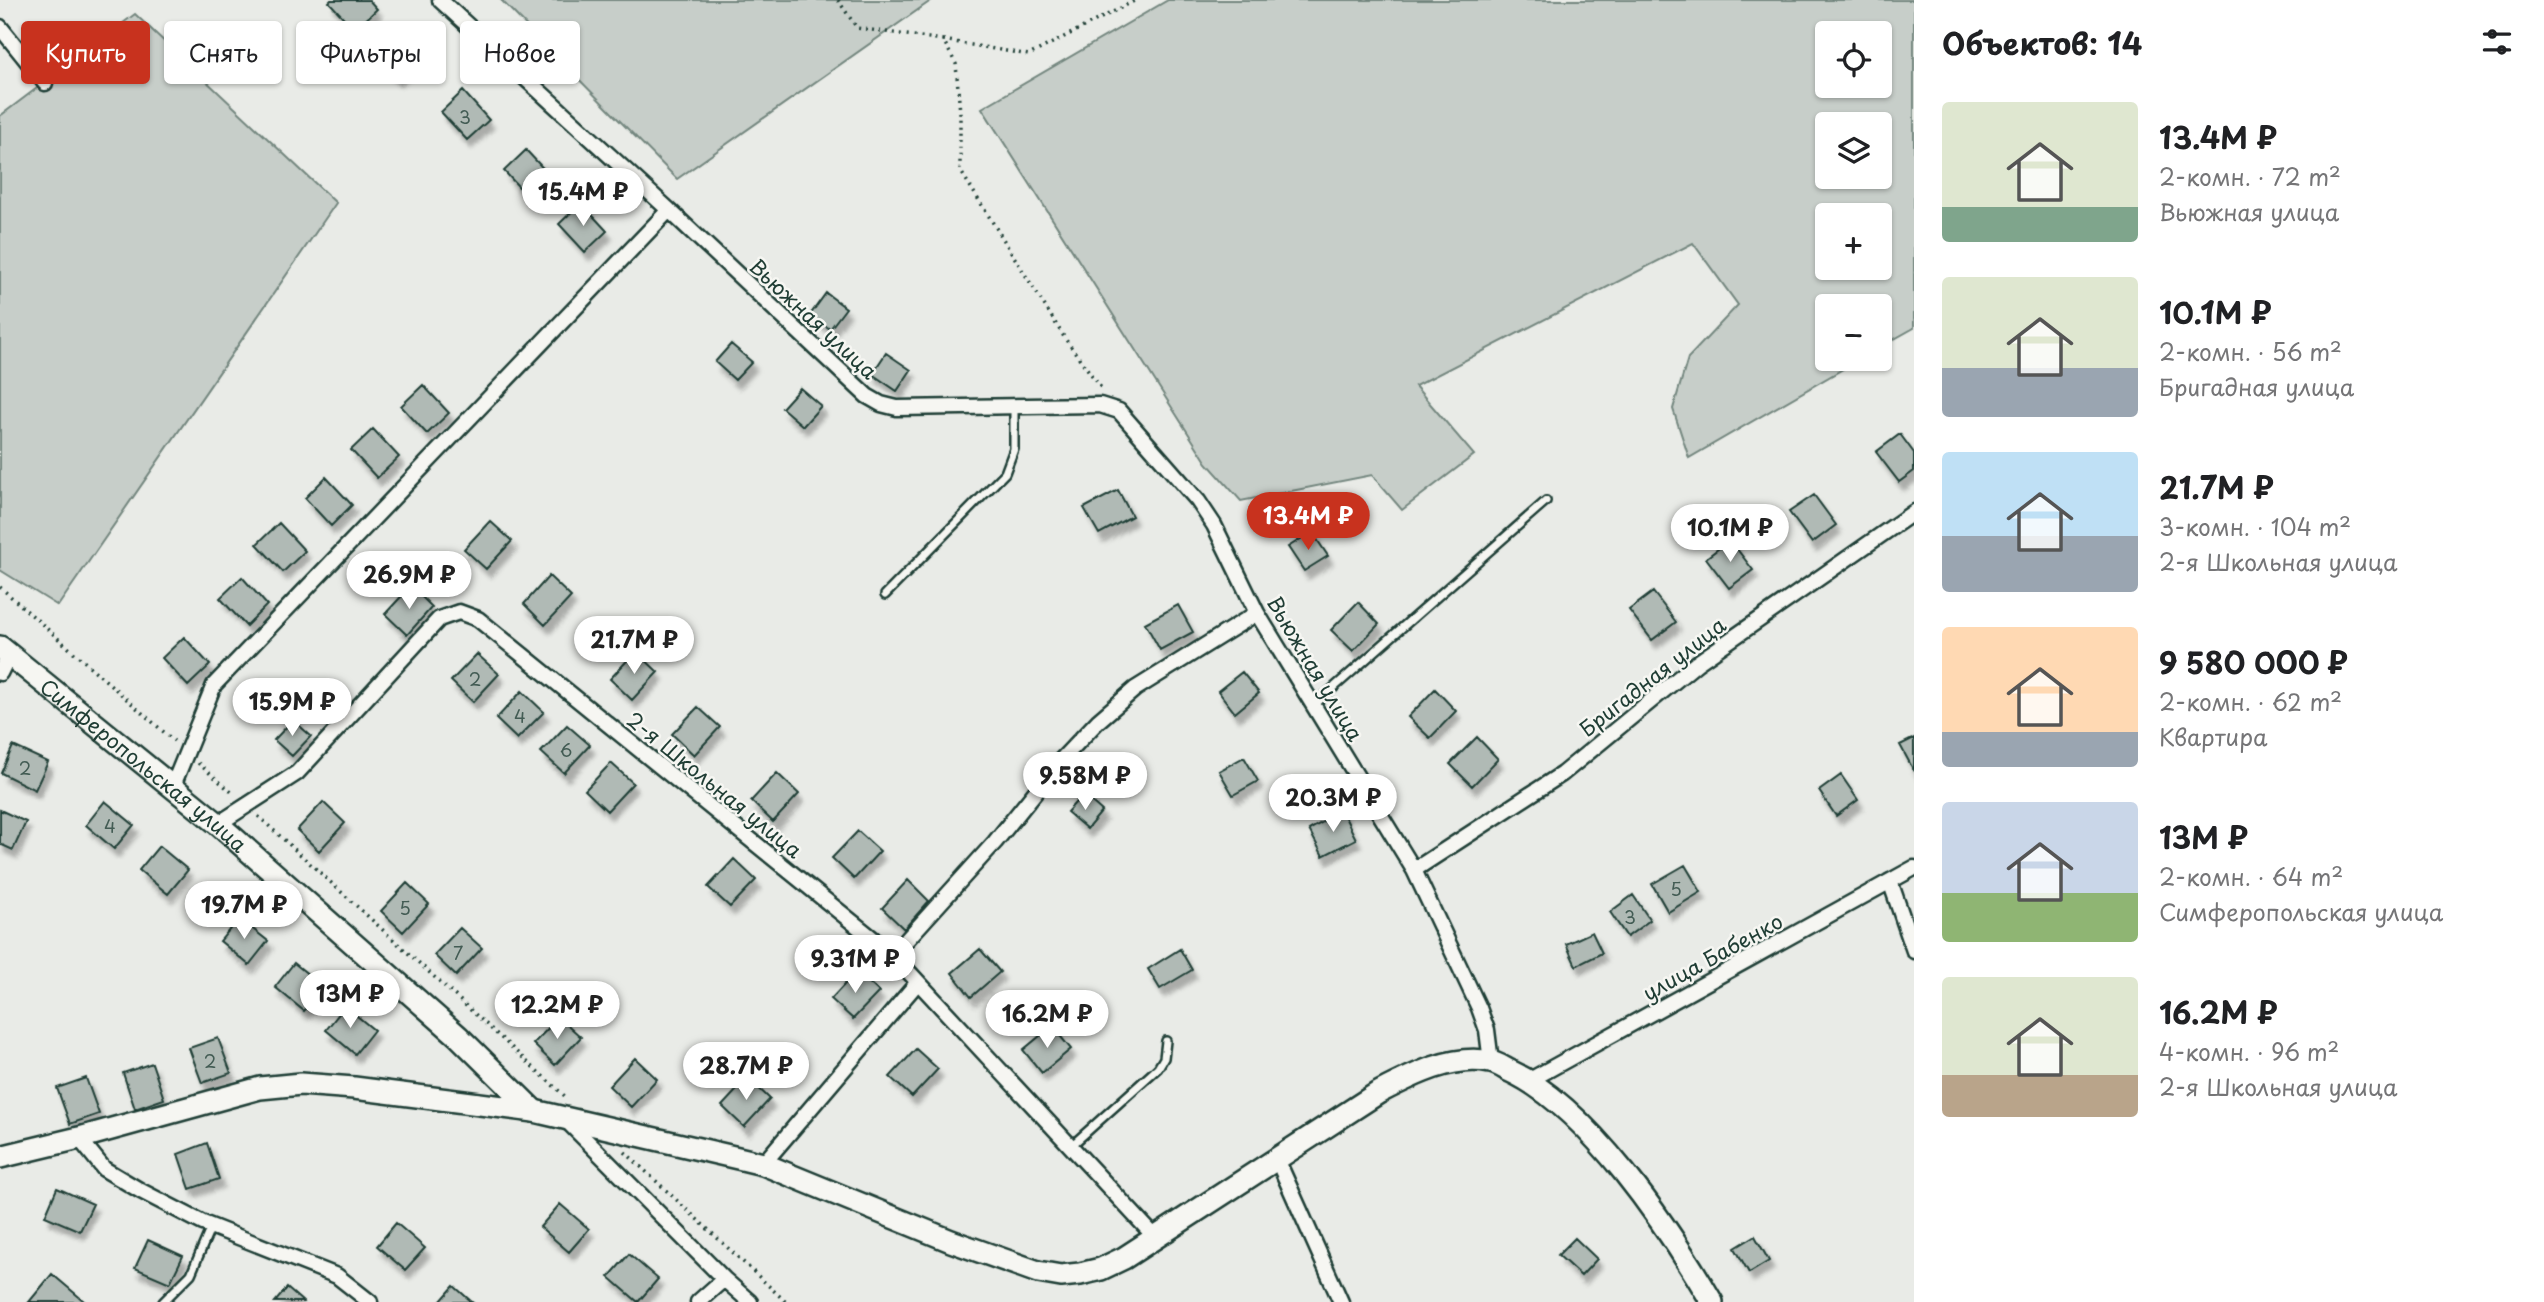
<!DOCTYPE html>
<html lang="ru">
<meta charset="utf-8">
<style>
body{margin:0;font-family:"Playpen Sans",sans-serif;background:#f2f2f2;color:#202124;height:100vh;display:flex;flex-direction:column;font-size:26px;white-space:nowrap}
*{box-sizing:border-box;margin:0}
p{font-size:23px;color:#757577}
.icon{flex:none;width:38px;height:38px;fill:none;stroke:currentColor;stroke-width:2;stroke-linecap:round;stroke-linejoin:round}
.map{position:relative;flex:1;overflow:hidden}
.side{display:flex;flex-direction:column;background:#fff;width:630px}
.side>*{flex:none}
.top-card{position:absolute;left:21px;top:21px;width:665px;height:63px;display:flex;gap:14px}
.controls{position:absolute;left:1815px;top:21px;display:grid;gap:14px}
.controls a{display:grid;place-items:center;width:77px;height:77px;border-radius:7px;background:#fff;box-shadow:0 2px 5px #0004;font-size:35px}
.price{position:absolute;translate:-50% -60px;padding:0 16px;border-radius:24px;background:#fff;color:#222;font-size:23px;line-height:46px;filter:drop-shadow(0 2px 4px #0008)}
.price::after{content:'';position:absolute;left:50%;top:42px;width:21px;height:16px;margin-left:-10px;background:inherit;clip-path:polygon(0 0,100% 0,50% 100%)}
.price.current{background:#c8321e;color:#fff}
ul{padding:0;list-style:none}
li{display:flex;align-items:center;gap:21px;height:175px;padding:0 28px}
li span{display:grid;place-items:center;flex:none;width:196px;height:140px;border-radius:7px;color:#555}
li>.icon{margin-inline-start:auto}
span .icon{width:84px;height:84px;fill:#fffc;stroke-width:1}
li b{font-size:30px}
h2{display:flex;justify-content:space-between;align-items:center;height:84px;padding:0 28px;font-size:30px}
.chip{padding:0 24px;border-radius:7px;background:#fff;box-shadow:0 2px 5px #0004;font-size:24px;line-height:63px}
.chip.current{background:#c8321e;color:#fff}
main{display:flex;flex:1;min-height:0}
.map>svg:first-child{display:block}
.green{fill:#c7cec9;stroke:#73867e;stroke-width:2;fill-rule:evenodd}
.building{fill:#b0bab5;stroke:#1f3d34;stroke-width:2;filter:url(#shadow)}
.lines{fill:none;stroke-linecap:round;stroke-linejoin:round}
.lane-casing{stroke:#1f3d34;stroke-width:12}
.street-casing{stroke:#1f3d34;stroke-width:19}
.secondary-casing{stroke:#1f3d34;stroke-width:26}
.path{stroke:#1f3d34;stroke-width:3.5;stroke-dasharray:2 5;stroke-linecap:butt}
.lane{stroke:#f6f6f2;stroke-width:7}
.street{stroke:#f6f6f2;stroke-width:14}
.secondary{stroke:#f6f6f2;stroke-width:21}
.labels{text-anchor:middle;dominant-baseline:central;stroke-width:5;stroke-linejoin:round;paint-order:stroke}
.number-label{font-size:18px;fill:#435c54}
.street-label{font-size:21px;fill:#1f3d34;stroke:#f6f6f2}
</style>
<main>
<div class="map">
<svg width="1914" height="1302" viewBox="0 0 1914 1302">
<defs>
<filter id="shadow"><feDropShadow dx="4.5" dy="8" stdDeviation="2" flood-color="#0004"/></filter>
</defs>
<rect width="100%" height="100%" fill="#e9ebe7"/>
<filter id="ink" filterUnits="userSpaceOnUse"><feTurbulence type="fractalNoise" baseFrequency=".0143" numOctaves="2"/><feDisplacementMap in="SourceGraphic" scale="14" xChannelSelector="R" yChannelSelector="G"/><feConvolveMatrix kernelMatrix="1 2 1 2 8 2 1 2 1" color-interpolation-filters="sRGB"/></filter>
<g filter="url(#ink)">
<path class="green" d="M501 0H932L677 179Z
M1168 0H1914V328L1880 347V306H1827V359H1860L1689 458 1673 409 1688 358 1738 305 1693 243 1415 386 1474 455 1402 510 1372 475 1241 501 1207 463 982 108ZM1880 33V86H1827V33ZM1880 124V177H1827V124ZM1827 215H1880V268H1827Z
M135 14 336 203 58 606 0 570V116Z"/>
<path class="building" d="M331 0H369L377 9 355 30 329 2Z
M392 29 418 58 396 78 370 50Z
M463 91 489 120 467 140 441 112Z
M526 150 552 178 530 199 504 171Z
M581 203 607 231 585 252 559 224Z
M826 293 846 308 830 329 810 315Z
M731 344 752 362 735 380 715 362Z
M886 353 911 370 897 391 872 374Z
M423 385 449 413 427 434 401 406Z
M800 388 821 406 803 426 782 408Z
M373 429 399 457 377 478 351 450Z
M1900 434 1914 453V471L1899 482 1876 452Z
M326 477 352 505 331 526 305 498Z
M1118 490 1132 516 1099 534 1084 508Z
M1814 495 1836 525 1812 543 1789 512Z
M490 521 512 541 486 569 464 549Z
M279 523 305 551 283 572 257 544Z
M1312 532 1328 556 1304 571 1288 547Z
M1730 540 1753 570 1729 588 1706 558Z
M549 576 571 597 545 625 524 604Z
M242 577 267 605 246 626 220 598Z
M411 586 432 607 407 635 385 614Z
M1653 592 1676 622 1652 640 1629 610Z
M1358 602 1379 624 1353 651 1331 630Z
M1178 605 1193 632 1160 650 1145 623Z
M184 637 210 665 188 686 162 658Z
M636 651 658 672 632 700 610 679Z
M477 654 499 674 473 702 451 681Z
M1242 672 1259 693 1235 713 1218 691Z
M1435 689 1456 711 1430 738 1408 717Z
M522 691 544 712 517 739 496 719Z
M698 707 720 727 694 755 672 734Z
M293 720 311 736 292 756 274 740Z
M567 725 590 745 564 773 541 752Z
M1477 737 1498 759 1472 786 1450 764Z
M1914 738V771L1900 745Z
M13 746 48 762 35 790 1 773Z
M1244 757 1258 781 1233 795 1219 771Z
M611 763 633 783 607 811 585 790Z
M777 773 799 794 773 822 751 801Z
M1841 775 1858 800 1836 816 1819 791Z
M1083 794 1102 811 1087 829 1067 812Z
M105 801 134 825 114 849 86 825Z
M323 802 345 823 319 851 297 830Z
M0 810 26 822 13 850 0 844Z
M1342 811 1356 839 1323 856 1309 830Z
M858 831 880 851 854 879 832 858Z
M159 846 188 870 168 894 139 870Z
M734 859 756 880 730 907 708 887Z
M1685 865 1701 892 1668 912 1652 884Z
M908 880 929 901 904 929 882 908Z
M407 883 429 904 403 932 381 911Z
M1633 895 1650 920 1627 937 1610 912Z
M239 918 268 941 249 965 220 941Z
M460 928 482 948 456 976 434 955Z
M1592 932 1602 953 1576 966 1566 944Z
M980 949 1000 972 971 997 952 973Z
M1180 949 1192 970 1160 989 1148 969Z
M294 963 324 987 304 1011 275 987Z
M857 971 879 992 853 1019 831 999Z
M345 1006 374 1030 355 1054 326 1030Z
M559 1017 581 1037 555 1065 533 1044Z
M1052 1026 1071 1049 1042 1073 1023 1050Z
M218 1038 231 1073 202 1083 189 1048Z
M916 1049 938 1069 912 1097 890 1077Z
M635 1058 657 1079 631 1107 609 1086Z
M152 1063 164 1099 135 1109 123 1073Z
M86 1078 99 1114 70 1124 57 1088Z
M748 1078 770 1099 744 1127 722 1106Z
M207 1143 219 1179 190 1189 178 1154Z
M57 1188 93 1204 80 1231 45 1216Z
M560 1204 589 1229 569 1252 540 1227Z
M396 1223 425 1248 405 1270 377 1246Z
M1755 1236 1769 1261 1749 1273 1735 1248Z
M1575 1238 1597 1259 1581 1276 1558 1255Z
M148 1240 183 1256 170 1283 135 1268Z
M629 1254 658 1279 638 1302 609 1277Z
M52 1274 84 1301 82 1302H29Z
M454 1286 472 1302H440Z
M287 1288 303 1302H275Z"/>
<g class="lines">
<g class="lane-casing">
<path id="lane" d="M885 595 1005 473 1014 449V406
M1314 705 1546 501
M1071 1146 1158 1068 1164 1058 1166 1041
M163 1302 191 1274 211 1227"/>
</g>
<g class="street-casing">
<path id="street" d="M0 27 45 83
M669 210 867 396 881 404 897 408 1100 405 1119 411 1198 501 1214 525 1257 613 1414 870 1479 1008 1487 1030 1491 1062
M0 673 9 655
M172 788 214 685 669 210 440 0
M218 824 297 773 439 619 459 612 478 619 893 955 1155 1237
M1414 870 1562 774 1697 663 1914 512
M1890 881 1914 951
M893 955 995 842 1062 759 1098 721 1135 689 1257 613
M1530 1080 1914 868
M566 1120 724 1279 750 1302
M79 1138 104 1169 141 1191 203 1223 337 1276 370 1302
M1277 1159 1341 1302
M763 1164 918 982
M698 1302 724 1279"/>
</g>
<g class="secondary-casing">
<g id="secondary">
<path id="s1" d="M0 647 218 824 458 1036 534 1111"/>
<path d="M0 1157 79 1138 260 1088 301 1084 354 1088 534 1111 738 1158 763 1164 951 1241 1038 1272 1061 1276 1080 1274 1101 1269 1124 1258 1378 1093C1411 1076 1452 1054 1490 1062 1497 1063 1504 1068 1510 1071 1589 1108 1668 1227 1712 1302"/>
</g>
</g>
<path class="path" d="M838 0 857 28 943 40 956 64 960 113V170L1066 340 1102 389
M943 40 1029 55 1136 0
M0 587 174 741
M198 763 235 795
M258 816 568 1099
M625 1152 786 1302"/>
<use href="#lane" class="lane"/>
<use href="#street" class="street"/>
<use href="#secondary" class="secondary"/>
</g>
</g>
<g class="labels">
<g class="number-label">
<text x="465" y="116">3</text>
<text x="475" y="678">2</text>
<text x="520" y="715">4</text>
<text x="566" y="749">6</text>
<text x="25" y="767">2</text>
<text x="110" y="825">4</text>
<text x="1676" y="888">5</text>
<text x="405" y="907">5</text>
<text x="1630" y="916">3</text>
<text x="458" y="952">7</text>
<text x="210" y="1060">2</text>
</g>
<g class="street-label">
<text transform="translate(814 318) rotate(43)">Вьюжная улица</text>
<text transform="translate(1316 668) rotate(59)">Вьюжная улица</text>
<text transform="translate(1652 676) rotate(-38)">Бригадная улица</text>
<text stroke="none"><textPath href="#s1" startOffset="186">Симферопольская улица</textPath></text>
<text transform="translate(715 784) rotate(39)">2-я Школьная улица</text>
<text transform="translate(1712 956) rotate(-29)">улица Бабенко</text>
</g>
</g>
</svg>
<div class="controls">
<a><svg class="icon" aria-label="locate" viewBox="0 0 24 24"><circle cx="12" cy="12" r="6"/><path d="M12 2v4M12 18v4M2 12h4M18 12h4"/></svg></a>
<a><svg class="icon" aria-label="layers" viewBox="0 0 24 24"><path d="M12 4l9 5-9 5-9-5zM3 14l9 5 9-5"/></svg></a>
<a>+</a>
<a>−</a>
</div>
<b class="price" style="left:583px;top:228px">15.4M ₽</b>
<b class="price current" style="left:1308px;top:552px">13.4M ₽</b>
<b class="price" style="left:1730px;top:564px">10.1M ₽</b>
<b class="price" style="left:409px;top:611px">26.9M ₽</b>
<b class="price" style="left:634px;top:676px">21.7M ₽</b>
<b class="price" style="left:292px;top:738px">15.9M ₽</b>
<b class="price" style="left:1085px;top:812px">9.58M ₽</b>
<b class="price" style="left:1333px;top:834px">20.3M ₽</b>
<b class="price" style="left:244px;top:941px">19.7M ₽</b>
<b class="price" style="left:855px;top:995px">9.31M ₽</b>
<b class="price" style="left:350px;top:1030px">13M ₽</b>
<b class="price" style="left:557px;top:1041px">12.2M ₽</b>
<b class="price" style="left:1047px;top:1050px">16.2M ₽</b>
<b class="price" style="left:746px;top:1102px">28.7M ₽</b>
<div class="top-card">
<a class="chip current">Купить</a>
<a class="chip">Снять</a>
<a class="chip">Фильтры</a>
<a class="chip">Новое</a>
</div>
</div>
<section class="side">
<h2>Объектов: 14<svg class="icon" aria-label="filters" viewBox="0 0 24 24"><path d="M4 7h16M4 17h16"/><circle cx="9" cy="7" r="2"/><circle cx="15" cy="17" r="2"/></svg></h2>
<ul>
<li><span style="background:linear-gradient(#dfe7d0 75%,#7fa58c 0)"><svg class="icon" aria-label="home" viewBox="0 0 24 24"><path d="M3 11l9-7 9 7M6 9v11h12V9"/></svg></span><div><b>13.4M ₽</b><p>2-комн. · 72 m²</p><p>Вьюжная улица</p></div></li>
<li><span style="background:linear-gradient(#dfe7d0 65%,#9aa5b1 0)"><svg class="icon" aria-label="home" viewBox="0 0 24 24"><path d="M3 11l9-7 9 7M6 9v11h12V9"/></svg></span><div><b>10.1M ₽</b><p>2-комн. · 56 m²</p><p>Бригадная улица</p></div></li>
<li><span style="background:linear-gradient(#bfe0f5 60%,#9aa5b1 0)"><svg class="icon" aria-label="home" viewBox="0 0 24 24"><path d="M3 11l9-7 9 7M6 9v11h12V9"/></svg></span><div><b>21.7M ₽</b><p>3-комн. · 104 m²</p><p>2-я Школьная улица</p></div></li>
<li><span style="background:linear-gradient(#ffd9b3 75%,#9aa5b1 0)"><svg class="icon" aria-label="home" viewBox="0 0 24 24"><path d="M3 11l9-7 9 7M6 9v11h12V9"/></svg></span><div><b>9 580 000 ₽</b><p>2-комн. · 62 m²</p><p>Квартира</p></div></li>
<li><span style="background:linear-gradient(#c9d6e8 65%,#8fb573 0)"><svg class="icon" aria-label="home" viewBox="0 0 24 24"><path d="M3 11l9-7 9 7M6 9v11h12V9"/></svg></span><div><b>13M ₽</b><p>2-комн. · 64 m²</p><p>Симферопольская улица</p></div></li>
<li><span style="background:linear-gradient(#dfe7d0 70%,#b9a48a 0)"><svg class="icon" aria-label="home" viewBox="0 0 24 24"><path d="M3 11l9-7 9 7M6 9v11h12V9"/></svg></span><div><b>16.2M ₽</b><p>4-комн. · 96 m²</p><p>2-я Школьная улица</p></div></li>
</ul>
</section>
</main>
